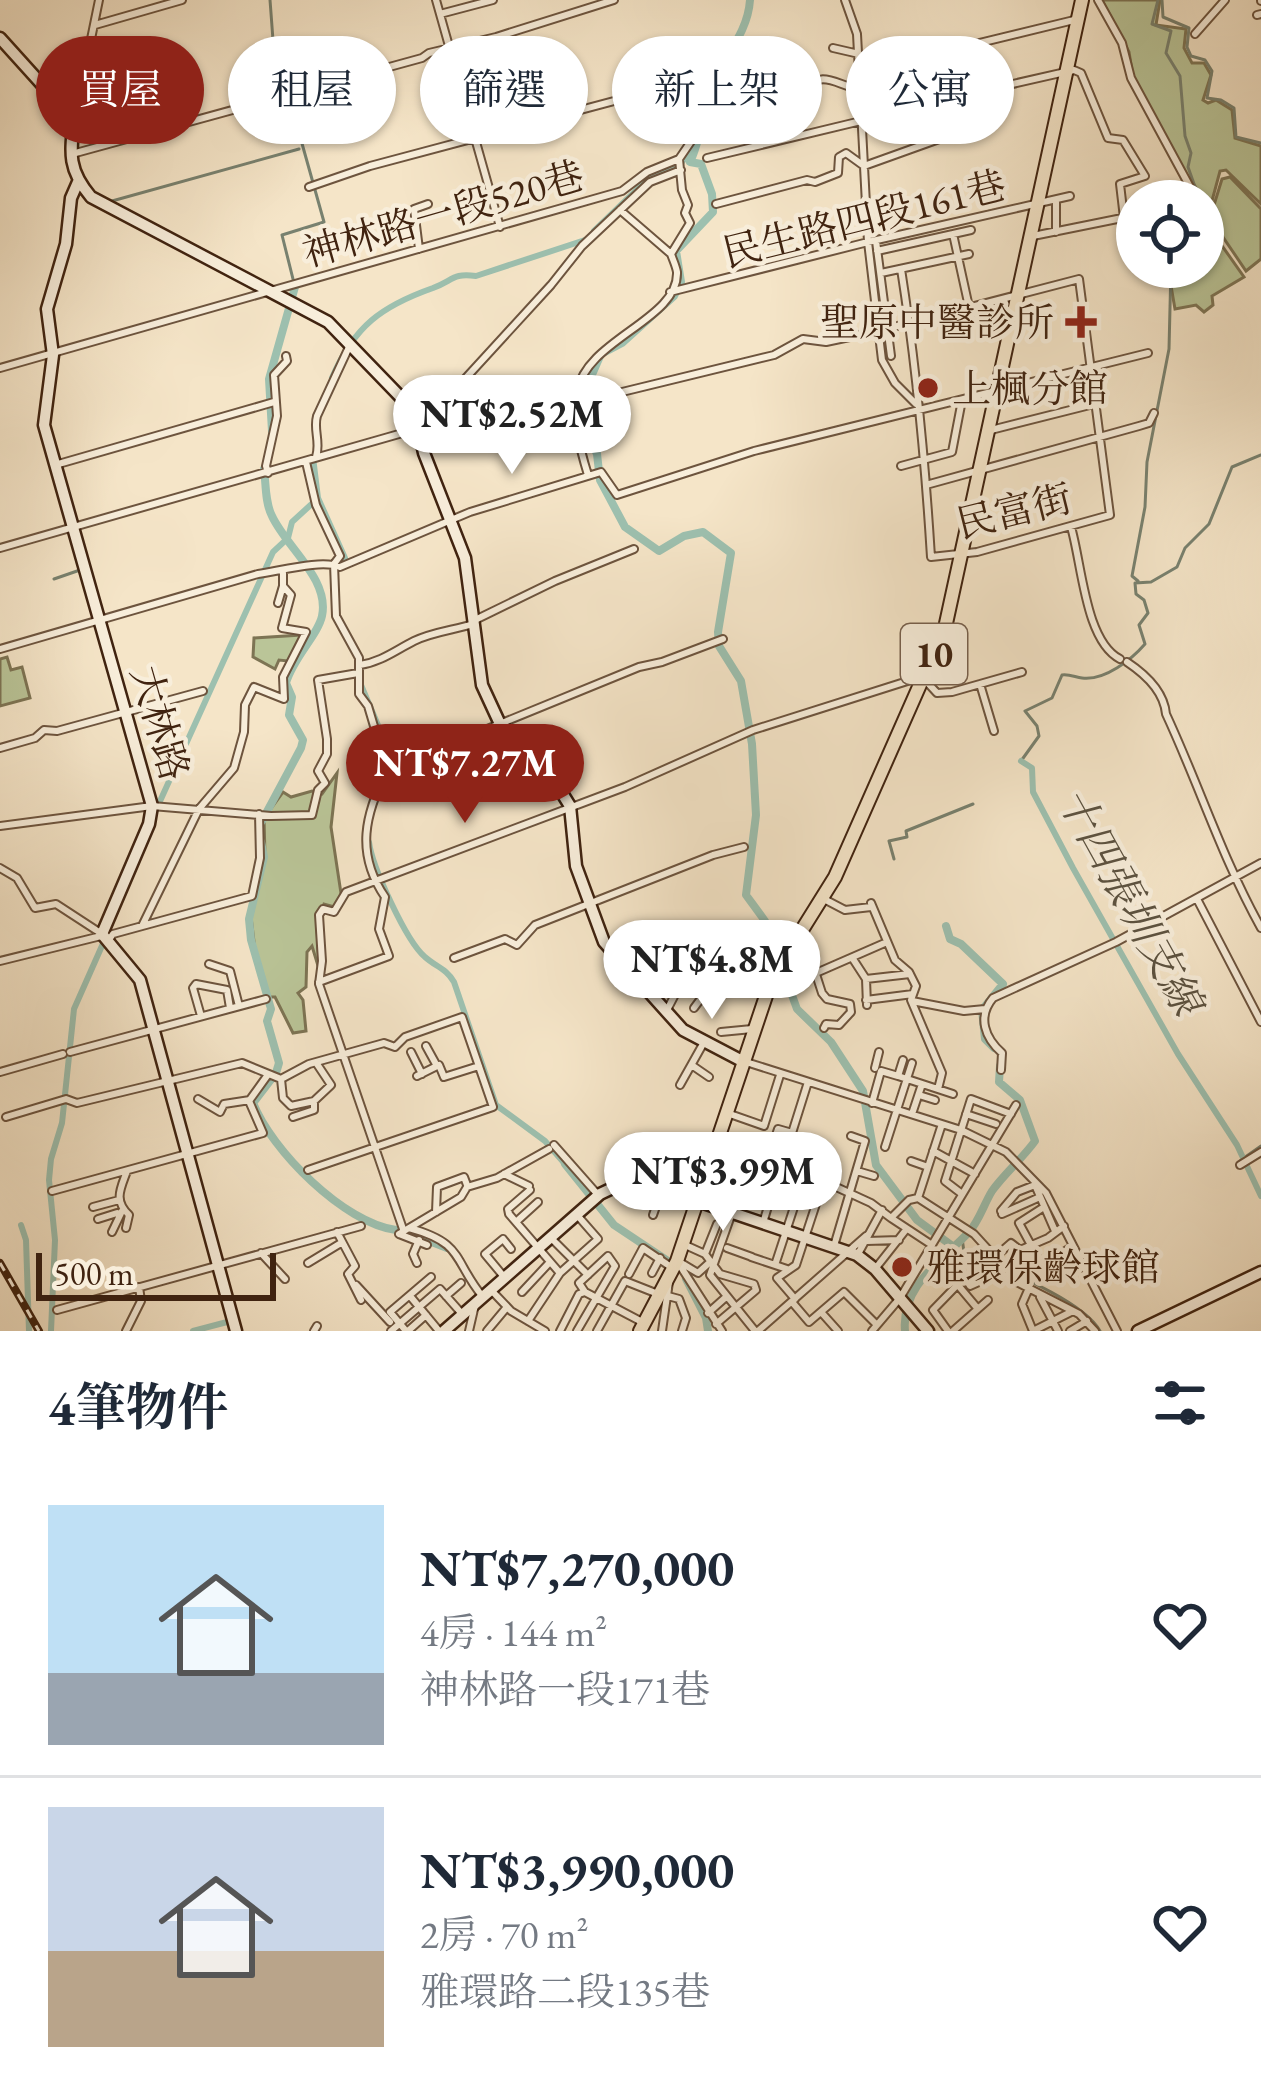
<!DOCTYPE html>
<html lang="zh-TW">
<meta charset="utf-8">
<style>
body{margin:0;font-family:"EB Garamond","Noto Serif TC",serif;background:#f6f6f7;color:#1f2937;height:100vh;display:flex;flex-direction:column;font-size:45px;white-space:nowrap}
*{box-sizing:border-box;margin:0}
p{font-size:39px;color:#747a83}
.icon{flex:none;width:66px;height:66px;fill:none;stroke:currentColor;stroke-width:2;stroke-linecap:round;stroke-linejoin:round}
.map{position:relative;height:1331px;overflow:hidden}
.drawer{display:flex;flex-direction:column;background:#fff;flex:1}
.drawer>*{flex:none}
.banner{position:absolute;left:36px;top:36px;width:1191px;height:108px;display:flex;gap:24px}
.buttons{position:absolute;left:1116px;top:180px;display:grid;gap:24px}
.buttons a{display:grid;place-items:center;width:108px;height:108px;border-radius:50%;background:#fff;box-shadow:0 3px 9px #0004;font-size:60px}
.scale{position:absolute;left:36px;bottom:30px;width:240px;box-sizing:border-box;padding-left:12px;border:6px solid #402310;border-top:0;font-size:33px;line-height:42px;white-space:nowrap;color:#402310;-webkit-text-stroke:9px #f8eedb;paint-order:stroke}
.price{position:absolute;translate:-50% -102px;padding:0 27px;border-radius:42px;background:#fff;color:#222;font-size:39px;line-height:78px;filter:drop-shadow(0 3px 6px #0008)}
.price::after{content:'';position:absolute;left:50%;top:72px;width:36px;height:27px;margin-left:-18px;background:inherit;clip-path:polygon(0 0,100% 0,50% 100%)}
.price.active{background:#8f2418;color:#fff}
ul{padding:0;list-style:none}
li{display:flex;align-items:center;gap:36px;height:300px;padding:0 48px}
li+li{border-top:3px solid #e0e1e3}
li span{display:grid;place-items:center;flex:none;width:336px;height:240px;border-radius:0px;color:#555}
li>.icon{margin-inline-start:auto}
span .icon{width:144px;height:144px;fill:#fffc;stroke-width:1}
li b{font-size:51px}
h2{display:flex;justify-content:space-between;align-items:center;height:144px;padding:0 48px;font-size:51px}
.chip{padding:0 42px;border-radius:54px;background:#fff;box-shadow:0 3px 9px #0004;font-size:42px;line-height:108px}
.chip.active{background:#8f2418;color:#fff}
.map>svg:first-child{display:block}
.green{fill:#bac598;stroke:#7d7454;stroke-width:3}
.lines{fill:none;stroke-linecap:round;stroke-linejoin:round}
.stream{stroke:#78816f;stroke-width:3}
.canal{stroke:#9dc0af;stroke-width:6}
.river{stroke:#9dc0af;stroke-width:8}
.street-casing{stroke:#6d543e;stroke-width:10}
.secondary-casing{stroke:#402310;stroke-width:15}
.primary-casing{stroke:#402310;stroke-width:16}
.street{stroke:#f8eedb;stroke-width:6}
.secondary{stroke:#f8eedb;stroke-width:10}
.primary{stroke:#f5e5c8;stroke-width:12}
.rail-casing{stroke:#402310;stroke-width:8}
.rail{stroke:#f8eedb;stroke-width:3;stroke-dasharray:9;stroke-linecap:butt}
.poi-dot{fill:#8f2418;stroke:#f8eedb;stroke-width:4.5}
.labels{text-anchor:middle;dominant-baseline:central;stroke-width:9;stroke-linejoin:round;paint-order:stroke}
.shield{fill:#f8eedb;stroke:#77604d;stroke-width:3}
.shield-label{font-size:36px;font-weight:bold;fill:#402310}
.street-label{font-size:39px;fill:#402310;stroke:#f8eedb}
.poi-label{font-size:39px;fill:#402310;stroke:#f8eedb;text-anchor:start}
.water-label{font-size:42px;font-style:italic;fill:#5c5240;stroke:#f8eedb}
</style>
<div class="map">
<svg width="1261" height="1331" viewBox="0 0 1261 1331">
<rect width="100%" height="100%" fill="#f5e5c8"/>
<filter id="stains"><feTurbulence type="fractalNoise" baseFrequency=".00167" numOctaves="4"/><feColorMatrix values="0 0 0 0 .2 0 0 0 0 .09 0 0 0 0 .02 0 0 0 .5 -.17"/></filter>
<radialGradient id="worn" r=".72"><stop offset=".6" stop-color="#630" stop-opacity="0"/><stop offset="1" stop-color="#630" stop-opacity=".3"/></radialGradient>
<path class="green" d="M1102 0H1160L1156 25 1186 29 1184 48 1192 63H1204L1211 75 1203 100 1208 103 1216 100 1232 110 1235 138 1261 146V204L1226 170 1220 171 1206 223 1244 277 1212 296 1213 305 1204 312 1196 305 1175 309 1171 286 1175 267H1203L1205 200 1186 174 1133 77 1129 52Z
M1230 177 1261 209V259L1246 271 1210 218 1222 179Z
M302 635 288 661 279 660 275 669 253 657 254 638Z
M7 657 11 670 22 667 30 698 0 706V659Z
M337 773 331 827 342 900 338 908 324 904 317 925 319 969 312 946 307 952 306 987 298 993 303 1000 306 1031 293 1033 275 997H269L255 950 251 917 265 856 264 818 283 792 291 797 312 791 322 794Z"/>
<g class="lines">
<path class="stream" d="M270 0 273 40 324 222 282 235 295 287
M1158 0 1152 24 1171 31 1166 53 1180 76 1185 136 1191 153 1188 167 1200 201
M1162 0 1163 17 1189 28 1187 47 1191 56 1205 60 1212 71 1207 98 1221 100 1234 108 1236 137 1261 143
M112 201 299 149
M54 579 80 570
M1138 581 1132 576 1145 507 1147 462 1169 349 1171 267
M1021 761 1039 736 1037 726 1025 711 1052 698 1062 675C1069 674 1075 677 1082 678 1105 681 1132 659 1145 644L1139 625 1148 613 1144 600 1136 594 1135 583 1151 582 1177 567 1185 548 1209 524 1232 467 1261 455
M894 859 889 841 907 837 906 831 973 804
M1241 1160 1261 1146
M962 1238 964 1252C999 1268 1082 1299 1100 1331"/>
<path class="canal" d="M594 231 650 177 682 162 699 140
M332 378C354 326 382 306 433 288 454 280 452 273 476 276L585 240
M313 457 318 498 345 558 337 565
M361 685 393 761 381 788
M1021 761 1032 768 1033 792 1073 868 1178 1054 1237 1145 1261 1196
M156 810 273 552 288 538 292 522 316 500
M369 842C372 866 406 941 425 957 436 967 446 968 454 982L496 1105 545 1141 565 1164
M21 1225 26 1240 29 1331
M51 1331 55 1240 49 1180 51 1159 62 1123 74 1009 105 939
M193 1331 231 1321"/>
<path class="river" d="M750 0C748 30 729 51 715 78 702 104 703 136 690 162L701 164 712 194 713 212 676 251 681 282 674 296 622 343 601 354 591 377 586 412V430L597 454 600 480 625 527 659 551 684 536 703 532 731 553 718 632 719 646 741 681 752 744 756 815 746 895 765 921 797 1009 831 1042 863 1091 876 1165 917 1220 951 1245
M272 431 269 379 295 287
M262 821 301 748 303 740 289 715 292 697 286 683C293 658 318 635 322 616 330 579 286 547 272 516 265 503 266 484 264 469
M261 842 264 857 249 919 251 940 271 1009 267 1021 279 1063 276 1073 253 1103C272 1151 344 1223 396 1230
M946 926 950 939 961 944 1003 984 982 1010 985 1039 994 1048
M565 1164 614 1225 677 1267
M404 1231 447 1248
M686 1279 706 1318 708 1331
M905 1331C901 1285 942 1261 969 1232 979 1221 984 1204 992 1191 1005 1173 1022 1159 1035 1141L1020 1100 999 1082 1000 1066"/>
<g class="street-casing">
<path id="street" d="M436 0 500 227
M845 0 857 34 868 242 882 360 895 383 916 404
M1098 0 1122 43 1131 78 1190 187 1194 201
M1261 0V1
M440 14 493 0
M1257 15 1261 14
M95 25 182 0
M1195 34 1225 0
M833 48 859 54
M860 72 1074 20
M701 108 784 90 802 93C821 66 838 87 860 89
M75 117 99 0
M72 154 422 58 429 53 496 37 614 0
M707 158 861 121
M716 204 807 180 815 182 838 173 839 157 846 153 864 166 956 133 962 116 982 110V91L1074 70 1081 73 1108 138 1123 140 1145 176 1120 184 1124 218
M620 210 671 254
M1056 232V200
M953 234 969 307
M1033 236 1137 215
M876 241 891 356
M419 249 414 209 428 204
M877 251 971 230
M881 273 969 254
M670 292 868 242 1070 196
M0 368 622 191 647 172 679 159 694 137 708 76 370 166 309 187
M577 403 774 355 803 339 826 342 878 331 1079 279 1110 515 977 552 931 557C925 460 916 364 901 269
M991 430 1094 404
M421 438 447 434 468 413 579 384
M316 457C321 442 313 430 317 416L349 347
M306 462 316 505 340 556 334 564 336 616 359 658V694L368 706 387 770
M55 465 274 402
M901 466 952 452 962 400
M268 473 266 466 277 416 274 375 287 361 286 356
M588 475C580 449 572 419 577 392 586 339 679 320 677 272 676 266 673 260 671 254L690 223 685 213 688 205 682 190 679 159
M926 485 1139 426 1149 423 1154 413
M1071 527C1082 564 1085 641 1120 659
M0 548 420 428 551 285 582 246 650 182 681 170
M278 603 283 586
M473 621 555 581 634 549
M0 649 258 574C280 571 322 559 340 567L470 512 601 472 617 495 754 451 1148 353
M1127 662C1145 674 1164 692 1166 714 1199 785 1223 860 1261 928
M360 665C381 662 396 650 414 641 432 632 454 630 473 624
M925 680 937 693 952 692 1022 672
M980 684 994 731
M0 748 35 738 44 730 57 731 203 691
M0 826 152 806 271 816 312 815 318 790 325 783 318 771 327 754V739L318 680 358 673
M0 868 17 878 35 908 56 904 102 934
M822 898 845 910 871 907
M1197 899 1261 1022
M871 903 895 960 909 972 916 986 911 1000 942 1073 938 1089
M142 926 199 809 234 768 244 732 245 705 254 687 284 699 283 677 306 632 282 628 291 595 283 586V572
M803 934 822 993 827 999 850 1004 851 1012 839 1025 826 1024 824 1028
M108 941 113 934 252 896 260 858 259 814
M674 942C692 952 696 971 711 985L694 1008
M454 958 505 939 517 945 535 925 713 855 744 847
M853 959 866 979 867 1005
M0 961 101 936
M209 964 230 971 239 1006
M816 973 887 942
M866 979 910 974
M319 982 389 956 379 929 385 897C355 853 365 814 387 770L639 667 662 662 723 639
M866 1000 913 994
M912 1001 964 1011 985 1009
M667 1010 681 983 763 943
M201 1016 193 988 196 984 227 990 230 1008
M721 1032 752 1029
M426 1046 437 1066
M70 1052 266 999
M411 1052 422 1074
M903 1060 898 1076 953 1094
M746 1062 961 1130 1006 1152 1046 1193 1117 1331
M693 1066 709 1077
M875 1068 879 1052
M1001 1070 1002 1053C985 1038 977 1017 993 998L1116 942 1261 863
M0 1072 63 1054
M417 1076 439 1065 444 1077 479 1066
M281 1079 283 1098 291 1106 314 1101
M680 1085 703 1044
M919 1095 935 1100
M198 1099 220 1112 224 1104 250 1100
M872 1103 881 1071 898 1076
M727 1113 764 1126 780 1075
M912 1114 922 1084
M966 1114 996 1124
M6 1117 66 1099 77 1103 242 1063 281 1079 309 1064 384 1043 395 1047 405 1037 462 1017 493 1107 308 1170
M293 1117 314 1110V1101L331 1085 317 1064
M554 1145 599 1196
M885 1147 912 1063
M933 1151 975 1174
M911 1161 928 1167
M766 1165 778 1129 792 1133 808 1082
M1240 1165 1261 1152
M857 1171 874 1176
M504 1174 529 1186
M1035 1185 1055 1231
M834 1186 871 1203 891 1218 909 1200 918 1198 942 1124
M773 1189 791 1195 799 1188 804 1159
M530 1190 508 1209 509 1214 559 1272
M52 1191 263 1133 249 1101 267 1076
M962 1194 945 1181 971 1099 1011 1114
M918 1198 974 1234 995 1257 1011 1243 1020 1250 1048 1238 1064 1226
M93 1207 119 1200
M1001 1211 1017 1192 1035 1185
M436 1212 437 1187 464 1177 467 1185
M1002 1214 1040 1197
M653 1215 670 1166 688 1146 693 1147
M891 1218 932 1245
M98 1219 117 1213
M516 1222 538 1202
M126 1228 129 1215C113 1200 121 1188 127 1171
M409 1228 461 1197 467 1187 497 1178 549 1149
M403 1229 319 984 322 961 319 915 323 909 334 912 346 892 625 787 753 730 917 678
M112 1232 123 1209
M337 1232 355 1266 348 1274 361 1300
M399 1234 409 1228C465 1243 453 1261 483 1297
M399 1234 427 1245
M551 1238 588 1275
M867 1241 899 1240
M683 1244 705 1254 720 1274 754 1284 756 1290 716 1324
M834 1246 865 1141 851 1136
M727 1248 752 1257
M261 1253 285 1279
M705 1254 717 1224
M858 1254 882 1210
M751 1257 787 1269
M308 1263 341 1243
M417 1263 413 1254 419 1240
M679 1264 722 1331
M683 1264 698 1273 709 1263
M775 1265 797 1198 816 1204 796 1265 777 1278 795 1299
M1016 1267 1036 1256
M875 1269 905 1231
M1044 1269 1019 1223 1044 1207
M652 1273 660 1258
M629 1274 643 1248 671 1267
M505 1278 485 1254 503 1239 511 1249
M950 1279 946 1269 953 1259 970 1286 999 1273 1079 1314 1095 1331
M957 1284 978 1309
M356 1285 390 1322
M1024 1285 1027 1278 1061 1260 1064 1252 1073 1246
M1029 1288 1022 1304 1033 1331
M491 1290 511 1311 545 1331
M522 1292 550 1262
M585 1292 644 1323
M410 1296 439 1331
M446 1296 461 1283
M668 1296 679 1299 686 1318 682 1331
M1040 1297 1058 1331
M792 1302 809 1322 844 1292 876 1324
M57 1310 361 1226
M821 1312 838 1331
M708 1313 726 1297
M528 1321 560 1273 598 1239 577 1215
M126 1331 141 1301 139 1287
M314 1331 317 1326
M391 1331 440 1289 463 1315
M406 1331 390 1312 431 1277
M408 1331 426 1315
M469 1331 475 1305
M487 1331 507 1307
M560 1331 579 1294 585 1292 579 1283 608 1256 615 1266 577 1331
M597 1331 625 1281 658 1294
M662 1331 669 1282
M755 1331 710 1275 750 1162 779 1170 763 1223
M758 1331 866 1236
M872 1331 900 1298 1016 1105
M948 1331 933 1310 964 1278
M953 1331 988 1300
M1033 1331 1073 1311
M1070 1331 1087 1321"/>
</g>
<g class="secondary-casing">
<path id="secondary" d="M0 38 74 120C70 154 68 170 91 197L328 322 415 412 424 453 465 558 482 685 500 724 541 759 570 806 576 866 604 942 683 1030 744 1062
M78 182 71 198 66 244 47 309 53 355 44 425 152 806 149 824 102 934 140 980 236 1331
M444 1331 600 1194 621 1184 650 1185 857 1255 875 1269 928 1331
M1138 1331 1261 1272"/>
</g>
<g class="primary-casing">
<path id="primary" d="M640 1331 677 1261 772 978 835 877 945 628 1082 0"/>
</g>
<use href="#street" class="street"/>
<use href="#secondary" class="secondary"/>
<use href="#primary" class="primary"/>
<g class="rail-casing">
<path id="rail" d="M0 1263 39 1331"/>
</g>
<use href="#rail" class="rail"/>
</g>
<g class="poi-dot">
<path d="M1075 304h12v12h12v12h-12v12h-12v-12h-12v-12h12z"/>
<circle cx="928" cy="388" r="12"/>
<circle cx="902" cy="1267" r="12"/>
</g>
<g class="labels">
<rect class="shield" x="901" y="624" width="66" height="60" rx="9"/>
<g class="shield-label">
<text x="934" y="654">10</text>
</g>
<g class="street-label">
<text transform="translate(443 214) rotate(-16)">神林路一段520巷</text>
<text transform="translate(864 219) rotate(-14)">民生路四段161巷</text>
<text transform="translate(1014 511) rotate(-14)">民富街</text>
<text transform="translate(160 723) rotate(74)">大林路</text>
</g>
<g class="poi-label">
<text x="1054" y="322" text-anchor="end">聖原中醫診所</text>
<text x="952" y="388">上楓分館</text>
<text x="926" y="1267">雅環保齡球館</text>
</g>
<g class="water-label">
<text transform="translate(1130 901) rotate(61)">十四張圳支線</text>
</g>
</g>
<rect width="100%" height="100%" filter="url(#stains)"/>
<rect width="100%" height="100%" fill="url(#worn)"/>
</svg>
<div class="buttons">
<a><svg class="icon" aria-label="locate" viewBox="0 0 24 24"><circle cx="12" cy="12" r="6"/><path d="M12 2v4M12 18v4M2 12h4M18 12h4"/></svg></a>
</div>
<div class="scale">500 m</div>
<b class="price" style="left:512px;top:477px">NT$2.52M</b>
<b class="price active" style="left:465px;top:826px">NT$7.27M</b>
<b class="price" style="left:712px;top:1022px">NT$4.8M</b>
<b class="price" style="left:723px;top:1234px">NT$3.99M</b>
<div class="banner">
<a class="chip active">買屋</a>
<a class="chip">租屋</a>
<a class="chip">篩選</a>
<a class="chip">新上架</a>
<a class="chip">公寓</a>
</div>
</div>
<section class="drawer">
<h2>4筆物件<svg class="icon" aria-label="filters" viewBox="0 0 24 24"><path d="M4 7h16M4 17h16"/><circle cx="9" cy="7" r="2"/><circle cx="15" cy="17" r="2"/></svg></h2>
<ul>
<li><span style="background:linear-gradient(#bfe0f5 70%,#9aa5b1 0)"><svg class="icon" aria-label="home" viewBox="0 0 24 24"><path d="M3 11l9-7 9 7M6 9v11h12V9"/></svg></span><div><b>NT$7,270,000</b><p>4房 · 144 m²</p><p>神林路一段171巷</p></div><svg class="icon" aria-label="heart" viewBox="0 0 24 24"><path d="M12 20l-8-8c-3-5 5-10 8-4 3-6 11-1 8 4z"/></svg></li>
<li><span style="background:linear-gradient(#c9d6e8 60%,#b9a48a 0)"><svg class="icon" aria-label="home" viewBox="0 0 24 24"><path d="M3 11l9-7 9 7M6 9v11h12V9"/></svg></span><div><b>NT$3,990,000</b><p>2房 · 70 m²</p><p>雅環路二段135巷</p></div><svg class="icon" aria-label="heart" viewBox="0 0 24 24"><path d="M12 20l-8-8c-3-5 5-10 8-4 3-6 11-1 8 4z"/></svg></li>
</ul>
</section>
